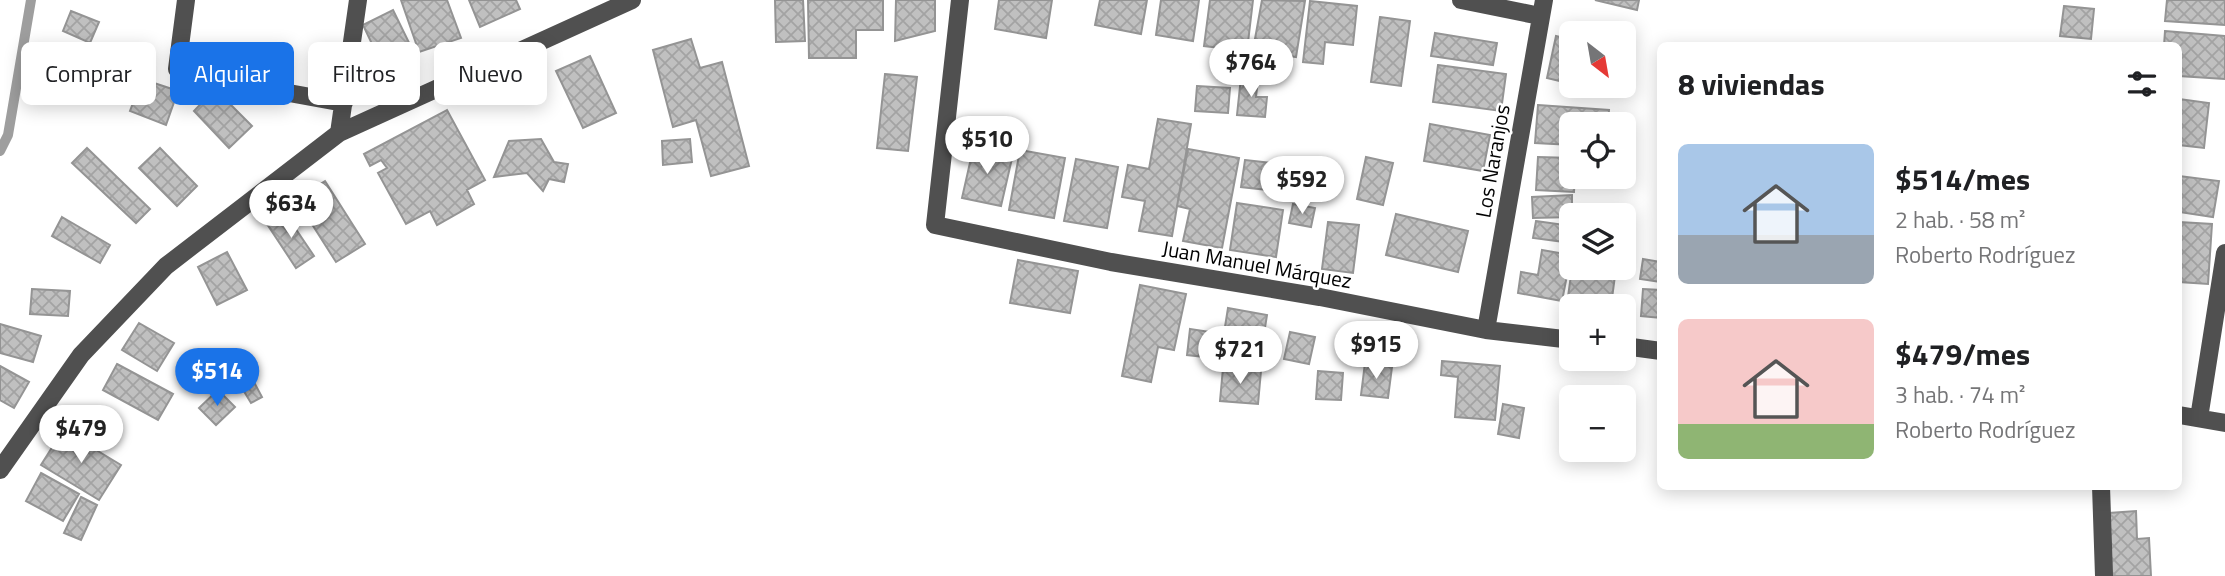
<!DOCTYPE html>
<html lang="es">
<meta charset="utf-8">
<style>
body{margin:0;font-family:"Titillium Web",sans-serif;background:#f2f2f2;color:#202124;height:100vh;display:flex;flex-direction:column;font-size:26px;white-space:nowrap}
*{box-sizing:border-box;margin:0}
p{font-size:23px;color:#757577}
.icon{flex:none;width:38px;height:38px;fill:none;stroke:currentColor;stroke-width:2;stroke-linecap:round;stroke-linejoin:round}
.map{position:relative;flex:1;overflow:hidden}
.drawer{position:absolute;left:1657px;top:42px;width:525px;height:448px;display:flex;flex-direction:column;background:#fff;border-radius:10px;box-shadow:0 4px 18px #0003}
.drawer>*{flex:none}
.banner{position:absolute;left:21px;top:42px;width:665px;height:63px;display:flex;gap:14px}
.needle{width:46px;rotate:149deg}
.fabs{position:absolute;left:1559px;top:21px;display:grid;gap:14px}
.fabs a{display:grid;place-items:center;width:77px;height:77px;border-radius:10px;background:#fff;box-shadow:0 4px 18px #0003;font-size:35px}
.price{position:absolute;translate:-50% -60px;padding:0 16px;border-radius:24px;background:#fff;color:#222;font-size:23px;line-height:46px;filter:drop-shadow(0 2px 4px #0008)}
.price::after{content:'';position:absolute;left:50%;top:42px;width:21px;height:16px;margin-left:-10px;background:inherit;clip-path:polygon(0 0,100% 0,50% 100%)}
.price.active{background:#1a73e8;color:#fff}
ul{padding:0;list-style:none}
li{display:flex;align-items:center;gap:21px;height:175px;padding:0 21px}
li span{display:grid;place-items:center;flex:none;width:196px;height:140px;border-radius:10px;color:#555}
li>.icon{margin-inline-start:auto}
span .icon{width:84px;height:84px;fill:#fffc;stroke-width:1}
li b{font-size:30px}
h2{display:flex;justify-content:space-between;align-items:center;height:84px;padding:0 21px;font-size:30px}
.chip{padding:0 24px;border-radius:10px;background:#fff;box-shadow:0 4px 18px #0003;font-size:24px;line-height:63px}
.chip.active{background:#1a73e8;color:#fff}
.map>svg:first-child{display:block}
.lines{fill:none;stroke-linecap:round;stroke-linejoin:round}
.stream{stroke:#9e9e9e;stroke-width:10}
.building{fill:url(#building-cross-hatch);stroke:#949494;stroke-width:2}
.minor{stroke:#505050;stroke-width:18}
.labels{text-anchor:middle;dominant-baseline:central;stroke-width:5;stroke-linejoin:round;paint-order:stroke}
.street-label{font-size:21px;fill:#000;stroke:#fff}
</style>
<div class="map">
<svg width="2225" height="576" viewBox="0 0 2225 576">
<defs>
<pattern id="building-cross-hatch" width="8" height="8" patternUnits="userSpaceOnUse" patternTransform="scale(1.75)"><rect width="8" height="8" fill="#c0c0c0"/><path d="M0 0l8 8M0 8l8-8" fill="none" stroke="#a3a3a3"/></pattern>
</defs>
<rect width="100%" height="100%" fill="#fff"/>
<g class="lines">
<path class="stream" d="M0 151 8 135 31 0"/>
</g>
<path class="building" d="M401 0H447L461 38 419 52Z
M469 0H516L520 9 480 27Z
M775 0H803L805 41 776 42Z
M808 0H883V30H856V58H809Z
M896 0H935V31L895 41Z
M999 0H1052L1046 38 995 29Z
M1100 0H1147L1141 34 1095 25Z
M1161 0H1199L1193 41 1156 35Z
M1210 0H1253L1247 51 1204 46Z
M1262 0 1305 1 1296 57 1253 50Z
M1595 0H1639L1637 10Z
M2167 0H2225V25L2165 21Z
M1310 1 1357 6 1353 45 1325 42 1323 64 1303 62Z
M2064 6 2094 9 2091 39 2060 36Z
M393 10 416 57 389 70 383 58 371 64 365 50 373 46 363 25Z
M71 11 99 22 90 43 63 31Z
M1380 17 1410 21 1401 86 1371 82Z
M2165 31 2225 36V79L2179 76V46H2164Z
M1435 33 1497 43 1493 65 1431 56Z
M1556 36 1572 40V84L1547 78Z
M691 39 700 68 722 62 749 166 711 176 696 120 673 127 653 50Z
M590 56 616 113 583 128 556 71Z
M1438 65 1506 74 1501 111 1433 102Z
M885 74 917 77 908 151 877 148Z
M1241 77 1258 79 1256 97H1267L1265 117 1237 115Z
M142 79 178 91 166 125 130 111Z
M1197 86 1230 88 1228 113 1195 111Z
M215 89 252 126 229 148 194 111Z
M2179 99 2209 103 2204 148 2179 145Z
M1538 105 1609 110 1608 124H1572V145L1535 143Z
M447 110 485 180 467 190 474 204 437 225 430 211 406 224 378 173 387 168 381 160 370 166 364 154Z
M1158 119 1191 124 1172 236 1139 231 1145 201 1122 197 1128 165 1149 169Z
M1430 124 1490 135 1483 171 1424 161Z
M541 139 554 162 568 164 564 182 549 179 543 191 527 173 494 177 509 141Z
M690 139 692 162 663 165 662 141Z
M974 145 1013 154 1001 206 962 198Z
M87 148 150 209 136 223 72 163Z
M160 148 197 186 177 206 139 168Z
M1188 149 1239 158 1222 248 1183 241 1190 209 1177 206Z
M1020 150 1065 158 1054 218 1009 210Z
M1366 157 1393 163 1383 205 1357 199Z
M1538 157 1572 158V177H1575L1574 192 1536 190Z
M1076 159 1118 167 1107 228 1064 221Z
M1245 160 1289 165 1285 192 1241 187Z
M2179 176 2219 181 2213 217 2179 212Z
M325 181 365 244 336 262 296 199Z
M1572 195V217L1533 218 1532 197Z
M1237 203 1283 210 1276 257 1230 250Z
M1293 204 1315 208 1311 227 1289 223Z
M285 213 314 256 296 268 267 224Z
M1396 214 1468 231 1458 272 1386 255Z
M62 217 110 245 100 263 52 236Z
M1536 221 1572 226V243L1533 238Z
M1328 222 1359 225 1353 273 1322 269Z
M2179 222 2212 224 2208 284 2179 282Z
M1542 250 1571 255 1562 301 1518 293 1521 272 1538 275Z
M227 252 247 290 217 305 198 267Z
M1643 259 1661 262V282L1640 279Z
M1018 260 1078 271 1070 313 1010 303Z
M1572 268H1616L1611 306H1572V312L1566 311Z
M1140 285 1186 294 1174 350 1158 347 1151 382 1122 376Z
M32 289 70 291 68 316 30 314Z
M1643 289 1661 290V318L1641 316Z
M1228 308 1267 315 1260 359 1221 352Z
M139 323 174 343 157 371 122 350Z
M0 324 41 336 33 362 0 353Z
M1190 329 1217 333 1213 358 1187 355Z
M1290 332 1315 337 1309 364 1284 359Z
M1442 361 1500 366 1495 420 1455 417 1458 377 1441 375Z
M1365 363 1392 367 1388 398 1361 395Z
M117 364 173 394 158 420 103 390Z
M0 366 29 382 14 408 0 400Z
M1223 368 1261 371 1258 404 1220 401Z
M248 371 262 397 251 403 236 378Z
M1318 371 1343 373 1341 400 1316 399Z
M218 390 235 407 216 425 199 408Z
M1503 404 1524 408 1519 438 1498 434Z
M63 430 121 465 99 500 41 465Z
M41 473 79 494 63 521 26 501Z
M81 497 97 505 81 540 64 533Z
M2136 511 2137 539 2149 538 2151 576H2112L2109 513Z"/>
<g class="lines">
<path class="minor" d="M186 0 177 69 267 89 344 103
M960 0 935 225 1111 262 1320 297 1486 330 1572 340
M1461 0 1540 16
M339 133 358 0
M1486 330 1544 0
M1624 346 1661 351
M2179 415 2225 423
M2199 418 2225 253
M0 470 81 355 166 266 339 133 632 0
M2101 486 2104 576"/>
</g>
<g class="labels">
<g class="street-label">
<text transform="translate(1492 161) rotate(-80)">Los Naranjos</text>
<text transform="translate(1257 264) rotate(10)">Juan Manuel Márquez</text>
</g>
</g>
</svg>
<div class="fabs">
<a><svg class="needle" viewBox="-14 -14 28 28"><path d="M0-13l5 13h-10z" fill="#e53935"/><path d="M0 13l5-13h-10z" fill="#757577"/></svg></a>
<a><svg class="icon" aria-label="locate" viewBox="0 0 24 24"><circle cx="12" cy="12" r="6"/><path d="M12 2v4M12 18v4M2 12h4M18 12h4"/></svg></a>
<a><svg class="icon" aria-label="layers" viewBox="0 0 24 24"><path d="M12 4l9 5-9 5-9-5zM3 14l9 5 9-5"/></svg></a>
<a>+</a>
<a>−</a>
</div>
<b class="price" style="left:1251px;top:99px">$764</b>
<b class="price" style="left:987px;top:176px">$510</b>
<b class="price" style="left:1302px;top:216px">$592</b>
<b class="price" style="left:291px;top:240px">$634</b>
<b class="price" style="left:1376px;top:381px">$915</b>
<b class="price" style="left:1240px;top:386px">$721</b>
<b class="price active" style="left:217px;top:408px">$514</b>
<b class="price" style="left:81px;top:465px">$479</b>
<div class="banner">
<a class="chip">Comprar</a>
<a class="chip active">Alquilar</a>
<a class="chip">Filtros</a>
<a class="chip">Nuevo</a>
</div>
<section class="drawer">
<h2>8 viviendas<svg class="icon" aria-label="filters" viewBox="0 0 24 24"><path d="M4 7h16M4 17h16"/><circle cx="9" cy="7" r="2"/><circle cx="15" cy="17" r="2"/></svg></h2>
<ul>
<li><span style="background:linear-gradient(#a9c7e8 65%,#9aa5b1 0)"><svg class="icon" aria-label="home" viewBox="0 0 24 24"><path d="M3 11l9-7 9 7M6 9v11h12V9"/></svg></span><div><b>$514/mes</b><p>2 hab. · 58 m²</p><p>Roberto Rodríguez</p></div></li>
<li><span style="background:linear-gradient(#f6c9c9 75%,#8fb573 0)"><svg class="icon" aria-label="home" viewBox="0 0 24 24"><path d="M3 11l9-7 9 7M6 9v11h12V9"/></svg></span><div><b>$479/mes</b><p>3 hab. · 74 m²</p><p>Roberto Rodríguez</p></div></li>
</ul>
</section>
</div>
